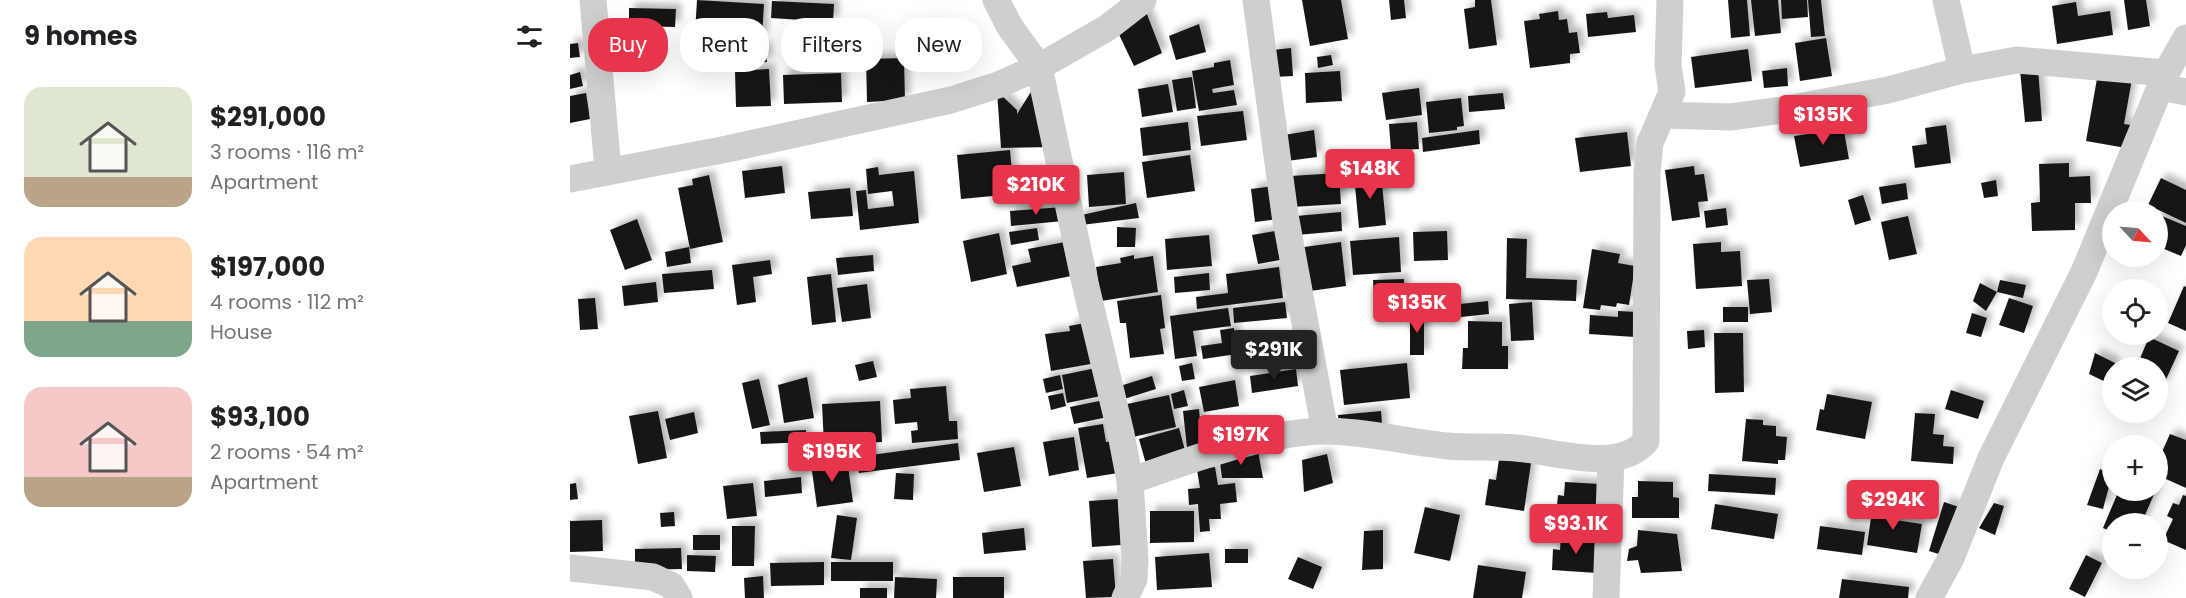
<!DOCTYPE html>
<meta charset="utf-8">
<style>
body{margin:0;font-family:Poppins,sans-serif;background:#f6f6f6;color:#202124;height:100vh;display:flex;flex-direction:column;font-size:22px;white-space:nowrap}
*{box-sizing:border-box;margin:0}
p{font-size:20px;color:#757577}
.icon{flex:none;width:33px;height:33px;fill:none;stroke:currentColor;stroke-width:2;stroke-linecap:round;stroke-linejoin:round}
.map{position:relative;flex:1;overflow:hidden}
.details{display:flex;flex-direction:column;background:#fff;width:570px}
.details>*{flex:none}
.hud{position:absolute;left:18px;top:18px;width:570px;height:54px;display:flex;gap:12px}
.needle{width:39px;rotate:116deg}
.fabs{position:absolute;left:1532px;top:201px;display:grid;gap:12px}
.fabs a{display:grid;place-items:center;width:66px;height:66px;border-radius:50%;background:#fff;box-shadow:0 6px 24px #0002;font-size:30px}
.price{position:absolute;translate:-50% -51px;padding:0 14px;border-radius:6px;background:#e7364c;color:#fff;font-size:20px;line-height:39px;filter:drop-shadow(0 2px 3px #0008)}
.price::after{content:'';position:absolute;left:50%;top:36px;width:18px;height:14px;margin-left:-9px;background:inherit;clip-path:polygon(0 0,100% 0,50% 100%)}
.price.selected{background:#222;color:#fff}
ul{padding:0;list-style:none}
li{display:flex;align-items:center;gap:18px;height:150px;padding:0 24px}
li span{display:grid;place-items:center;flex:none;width:168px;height:120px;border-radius:18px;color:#555}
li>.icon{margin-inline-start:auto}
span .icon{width:72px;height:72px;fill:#fffc;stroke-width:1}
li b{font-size:26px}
h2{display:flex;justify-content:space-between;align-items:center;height:72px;padding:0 24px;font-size:26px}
.chip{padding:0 21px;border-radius:24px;background:#fff;box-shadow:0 6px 24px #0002;font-size:21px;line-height:54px}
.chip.selected{background:#e7364c;color:#fff}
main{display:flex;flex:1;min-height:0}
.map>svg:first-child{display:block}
.building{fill:#191919;filter:url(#shadow)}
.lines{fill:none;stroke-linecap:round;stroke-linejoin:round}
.minor{stroke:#cfcfcf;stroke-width:27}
</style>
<main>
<section class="details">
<h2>9 homes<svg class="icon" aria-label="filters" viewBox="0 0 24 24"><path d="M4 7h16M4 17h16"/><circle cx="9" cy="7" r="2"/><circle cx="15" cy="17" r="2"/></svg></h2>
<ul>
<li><span style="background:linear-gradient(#dfe7d0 75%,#b9a48a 0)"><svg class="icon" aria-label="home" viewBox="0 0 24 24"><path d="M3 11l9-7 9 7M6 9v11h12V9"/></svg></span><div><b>$291,000</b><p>3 rooms · 116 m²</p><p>Apartment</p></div></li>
<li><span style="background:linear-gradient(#ffd9b3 70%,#7fa58c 0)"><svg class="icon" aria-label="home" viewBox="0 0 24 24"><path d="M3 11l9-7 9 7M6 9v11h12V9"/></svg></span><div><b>$197,000</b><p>4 rooms · 112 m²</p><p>House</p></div></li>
<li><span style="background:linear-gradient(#f6c9c9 75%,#b9a48a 0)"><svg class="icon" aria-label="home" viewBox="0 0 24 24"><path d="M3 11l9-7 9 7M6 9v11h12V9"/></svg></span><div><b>$93,100</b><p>2 rooms · 54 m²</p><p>Apartment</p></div></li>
</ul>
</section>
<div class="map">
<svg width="1616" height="598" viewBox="0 0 1616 598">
<defs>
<filter id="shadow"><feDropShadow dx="5.5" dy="-5.5" stdDeviation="3" flood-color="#0004"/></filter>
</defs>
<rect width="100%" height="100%" fill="#fff"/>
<path class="building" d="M127 0 194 4 192 38 125 33Z
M732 0H771L778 39 740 46Z
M819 0H834L836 18 821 20Z
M905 0H921L927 45 899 49 894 9 905 7Z
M1158 0H1177L1180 36 1161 38Z
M1181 0H1208L1211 33 1185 36Z
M1211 0H1237L1238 17 1212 19Z
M1238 0H1251L1255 36 1241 37Z
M1554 0H1576L1580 26 1558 30Z
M202 1 264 4 263 22 201 18Z
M1506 2 1508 16 1540 11 1543 35 1487 44 1482 6Z
M59 8 106 9 105 27 59 26Z
M575 9 592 53 564 66 544 24Z
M988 11 989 20 997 19 999 33 1007 32 1010 53 1000 54V63L960 68 954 21 970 19 969 14Z
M1037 12 1038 18 1064 15 1066 32 1018 37 1016 14Z
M629 24 636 52 606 60 599 36Z
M1256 38 1262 76 1230 81 1225 43Z
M8 43 10 57 0 58V44Z
M195 46 197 62 155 66 153 51Z
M721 48 723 76 704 77 702 50Z
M1178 49 1182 81 1125 88 1121 57Z
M761 55 763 65 748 68 747 57Z
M334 58 335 100 297 102 296 59Z
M660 60 664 85 642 89 643 93 664 90 667 105 629 111 622 71 644 67V63Z
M1217 68 1218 86 1194 88 1192 71Z
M1468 68 1472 121 1455 122 1450 70Z
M199 69 201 106 166 107 165 71Z
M770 71 772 101 736 103 735 73Z
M10 72 13 86 0 89V75Z
M271 73 272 102 214 104 213 75Z
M1528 73 1562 79 1554 124 1561 125 1556 148 1516 141Z
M622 77 626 108 607 111 602 80Z
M466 84 481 147 431 148 427 91 447 110V114Z
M598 84 603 112 572 117 568 89Z
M849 88 852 115 816 120 812 93Z
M16 93 20 119 0 123V96Z
M933 93 935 109 899 112 898 96Z
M891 98 894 126 887 127V130L859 133 856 102Z
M673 111 677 140 631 146 627 116Z
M1272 120 1279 159 1230 167 1224 136 1253 132 1252 124Z
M618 122 621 150 573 156 570 128Z
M847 122 849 149 821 151 819 124Z
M1376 125 1381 163 1345 168 1342 146 1357 144 1355 128Z
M744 130 747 157 717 161 714 135Z
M909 130 910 144 853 152 852 138Z
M1057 132 1061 166 1010 172 1005 138Z
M440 150 444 194 391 199 387 155Z
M620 155 625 191 577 198 572 162Z
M1499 163V177L1520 176 1521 203H1505V230L1462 231 1461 203 1470 202 1469 164Z
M212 166 215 193 175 198 172 171Z
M1124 166 1125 175 1134 174 1138 201 1128 202 1130 217 1102 221 1095 170Z
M308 167 309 175 344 171 349 223 290 230 286 191 296 190 298 209 324 206 322 191 298 194 296 169Z
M482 172 484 191 449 195 447 176Z
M554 172 556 204 519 207 517 175Z
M769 173 771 204 722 207 720 176Z
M811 173 816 225 789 228 784 175Z
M139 175 153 242 120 249 108 188 123 185 122 179Z
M1591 178 1616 190V223L1578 205Z
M1426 180 1428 196 1414 198 1411 183Z
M1336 183 1338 199 1312 204 1309 187Z
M704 186 708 219 685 222 681 189Z
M280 188 283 216 241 219 238 192Z
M1293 195 1301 220 1285 225 1278 200Z
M566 203 569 218 511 225 507 216Z
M492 207 493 221 441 226 440 211Z
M1156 208 1158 225 1136 228 1134 211Z
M771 212 772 231 727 235 726 216Z
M1587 214 1616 226V245L1611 256 1587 246Z
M1338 216 1347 254 1319 260 1311 222Z
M67 219 82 260 55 270 40 230Z
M547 227 566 228 565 247H547Z
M467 228 469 240 441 245 439 232Z
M705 231 710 260 688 264 682 235Z
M877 231 878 260 844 261 843 232Z
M429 233 437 274 401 282 393 241Z
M639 235 642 266 597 270 595 239Z
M829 237 831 272 783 275 780 241Z
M937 238 957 239 956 278 1007 280 1006 301 936 299Z
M495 242 501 276 447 287 442 266 461 262 458 249Z
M771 242 776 286 740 291 734 247Z
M1151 242V252L1170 251 1172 286 1126 289 1123 244Z
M119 247 121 263 97 267 95 252Z
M1022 249 1050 254 1048 263 1065 266 1059 305 1047 303 1046 307 1031 305 1030 310 1013 308Z
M303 255 304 271 268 275 266 258Z
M564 255V259L583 256 588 292 531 301 526 267 551 263 550 258Z
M200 260 202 274 183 277 186 302 167 305 162 265Z
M709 267 713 298 627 309 626 297 658 293 656 274Z
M142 270 144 289 94 293 92 274Z
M639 273 640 290 605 293 604 277Z
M261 274 266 322 242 325 237 277Z
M834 279 835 300 804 301 803 280Z
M1199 279 1202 312 1180 314 1177 280Z
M1430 280 1456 285 1453 298 1427 292Z
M86 282 88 302 54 306 52 286Z
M1410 283 1427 292 1416 311 1403 301Z
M297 284 301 318 272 322 267 288Z
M1614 286 1616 287V331L1598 323Z
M591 295 595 328 590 329 594 354 560 358 556 323H550L547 301Z
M25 298 28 329 10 330 8 299Z
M1439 298 1463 306 1454 333 1429 325Z
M918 301 919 314 863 320 862 307Z
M715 302 717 318 664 323 663 308Z
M962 302 964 340 941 341 939 304Z
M1153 307H1178V322H1153Z
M658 308 661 326 623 331 627 356 605 359 600 316Z
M1048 311 1067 312 1065 337 1019 334 1020 315 1048 317Z
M840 313H854V355H840Z
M1402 313 1417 318 1411 337 1396 333Z
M898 321 932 322V346H938V369H892L893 348H898Z
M515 323 521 364 481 371 475 334 500 331 499 326Z
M664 328 667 354 633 359 631 346 652 343 650 330Z
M1134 330 1135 347 1118 349 1117 331Z
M1144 333H1173L1174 392 1145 393Z
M1579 337 1609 351 1593 386 1587 383V368H1566Z
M1525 353 1545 363 1540 384 1519 374Z
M303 361 307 377 289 381 285 365Z
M622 363 625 379 612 381 609 366Z
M837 363 840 398 774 405 770 370Z
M526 368 531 396 497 403 492 375Z
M726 369 728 386 682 393 680 376Z
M490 375 493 389 476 393 473 379Z
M582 376 586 389 554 399 550 386Z
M237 377 244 418 214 423 208 385Z
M189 379 200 425 182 429 172 383Z
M665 380 669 406 634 412 629 387Z
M376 386 379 421H387L388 439 342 443 341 431 348 430 347 422 325 424 323 400 341 398 340 389Z
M614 390 618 406 604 409 601 394Z
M1381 390 1414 401 1408 419 1375 409Z
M493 393 496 406 481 410 478 396Z
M1257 394 1302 402 1295 439 1246 430 1250 409 1254 410Z
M599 395 606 427 563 437 557 404Z
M534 400 538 417 504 424 500 407Z
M310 401 312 442 254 445 252 404Z
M629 409 631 429 675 423 677 440 617 448 613 411Z
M88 411 97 458 68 464 59 416Z
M811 411 813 436 770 440 768 415Z
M124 412 128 433 100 440 95 419Z
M1345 413 1365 414 1363 434 1374 435 1373 446 1384 447 1383 464 1341 461Z
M1176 419 1193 420V425L1206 426V436L1217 437 1215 460H1208V464L1172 461Z
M533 424 536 442 543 441 548 473 517 478 508 428Z
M609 428 616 454 576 464 569 439Z
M236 430V442L191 444 190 432Z
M1600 434 1616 440V488L1587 475V463Z
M504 437 509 470 479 476 473 442Z
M388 443 390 460 289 473 287 457Z
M444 447 451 486 414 492 407 453Z
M688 451 693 478H652L649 455Z
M757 454 763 483 734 492 732 460Z
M277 459 283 502 247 507 241 464Z
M929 459 961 463 954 511 915 505 919 479 926 480Z
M645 467 648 485 665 483 667 502 650 504 651 519H639L640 531 630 532 628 504 619 505 618 489 630 488 627 470Z
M1530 469 1542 475 1533 509 1517 505Z
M326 473 344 474 343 500 324 499Z
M1139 474 1206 478 1205 495 1138 491Z
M231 477 232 493 195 497 194 481Z
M1068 481 1103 482V497L1109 498V518H1062V497H1068Z
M995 482 1030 484 1031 519 986 516 988 495 994 496Z
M6 483 8 499 0 500V484Z
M183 483 187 516 157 519 153 486Z
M1549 490H1586L1571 524H1542V532L1533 528Z
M1613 495 1616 496V550L1593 540 1603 519 1597 516 1603 503 1609 505Z
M548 499 551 545 522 547 519 501Z
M1374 502 1392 508 1378 557 1359 551Z
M1424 503 1434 506 1425 535 1409 528Z
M1145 504 1208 514 1204 539 1141 529Z
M1303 504 1326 507 1325 520 1352 524 1347 553 1297 545Z
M855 507 890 515 880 561 844 553Z
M580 511H624V542L580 543Z
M104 512 105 526 91 527 90 513Z
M267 515 287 518 281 560 261 558Z
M32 520 33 551 0 552V521Z
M162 526H185L184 566H162Z
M1250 526 1295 532 1292 555 1247 549Z
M454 528 456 550 414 554 412 533Z
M813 530V569L792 570 794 531Z
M1068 530 1107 534 1112 571 1071 573 1068 560 1057 561 1059 549 1067 546Z
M123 535H150V550H123Z
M991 536 1025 538 1027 573 982 570 983 549 990 550Z
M111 548 112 569 65 570V549Z
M655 549H678V563H655Z
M639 553 642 587 587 590 585 557Z
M117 555 146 556 145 572 117 571Z
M1516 555 1532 563 1515 597 1499 589Z
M728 557 752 567 743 589 718 579Z
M543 559 546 597 516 598 513 561Z
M254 562V585L201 586 200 563Z
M261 562H323V581H261Z
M908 565 956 572 952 598H903Z
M193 576 194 598H175L174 578Z
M325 577 367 579 366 598H324Z
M383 577H434V598H383Z
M1272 579 1339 587 1338 598H1269Z
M290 588H317V598H290Z"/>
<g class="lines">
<path class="minor" d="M23 0 38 170
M426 0 440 27 469 67 515 283 551 434 560 481 565 560 564 579 555 598
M686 0 715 215 755 431
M1376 0 1392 70
M1590 87 1616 92
M1094 115 1160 117 1212 110 1318 90 1392 70 1447 60 1596 73
M0 179 157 149 381 100 428 85 469 67 537 28 573 0
M560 481C618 461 693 432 755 431 795 431 837 442 877 446 900 448 923 446 946 448 984 451 1049 474 1076 441L1077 173 1080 143 1102 92 1098 65 1100 0
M0 568 83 577 102 586 109 598
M1036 598 1041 459
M1359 598 1381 558 1421 458 1514 272 1596 73 1616 38"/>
</g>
</svg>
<div class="fabs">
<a><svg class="needle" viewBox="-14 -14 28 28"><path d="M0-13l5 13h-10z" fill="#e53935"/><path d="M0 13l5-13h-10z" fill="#757577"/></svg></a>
<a><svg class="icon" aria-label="locate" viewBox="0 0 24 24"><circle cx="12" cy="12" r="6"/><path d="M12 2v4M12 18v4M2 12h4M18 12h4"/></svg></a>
<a><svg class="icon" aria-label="layers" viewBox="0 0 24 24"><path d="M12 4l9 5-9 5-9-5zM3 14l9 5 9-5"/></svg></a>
<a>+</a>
<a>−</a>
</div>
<b class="price" style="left:1253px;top:146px">$135K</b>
<b class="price" style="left:800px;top:200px">$148K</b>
<b class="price" style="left:466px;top:216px">$210K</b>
<b class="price" style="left:847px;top:334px">$135K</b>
<b class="price selected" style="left:704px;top:381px">$291K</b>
<b class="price" style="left:671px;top:466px">$197K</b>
<b class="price" style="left:262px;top:483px">$195K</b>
<b class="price" style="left:1323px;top:531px">$294K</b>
<b class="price" style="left:1006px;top:555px">$93.1K</b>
<div class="hud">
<a class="chip selected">Buy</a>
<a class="chip">Rent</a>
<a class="chip">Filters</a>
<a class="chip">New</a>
</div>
</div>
</main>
